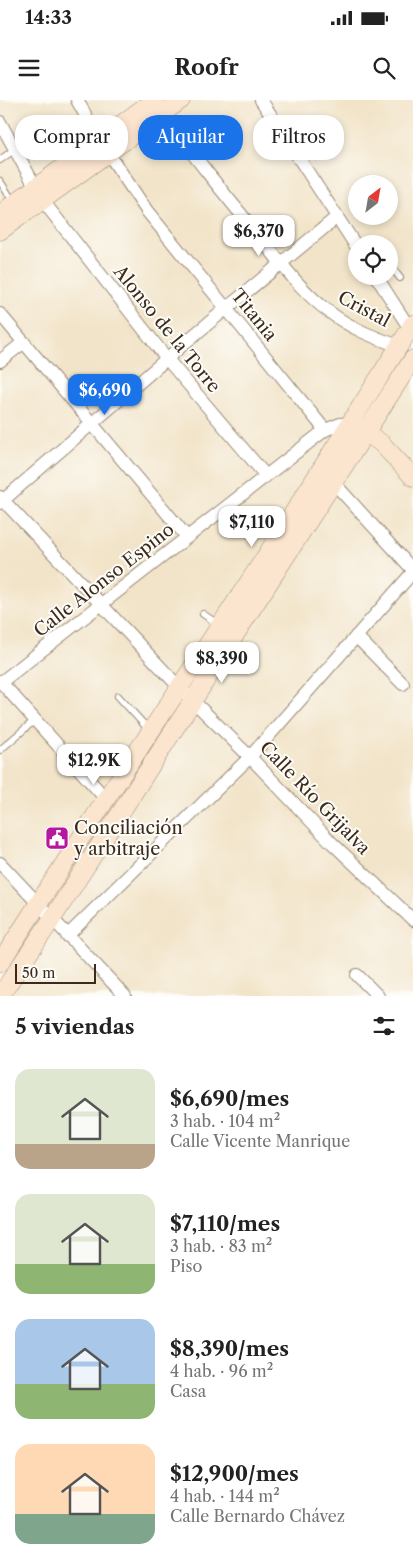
<!DOCTYPE html>
<html lang="es">
<meta charset="utf-8">
<style>
body{margin:0;font-family:"Libre Caslon Text",serif;background:#f2f2f2;color:#222;height:100vh;display:flex;flex-direction:column;font-size:19px;white-space:nowrap}
*{box-sizing:border-box;margin:0}
p{font-size:16px;color:#767676}
.icon{flex:none;width:28px;height:28px;fill:none;stroke:currentColor;stroke-width:2;stroke-linecap:round;stroke-linejoin:round}
.map{position:relative;height:896px;overflow:hidden}
.panel{display:flex;flex-direction:column;background:#fff;flex:1}
.panel>*{flex:none}
.banner{position:absolute;left:15px;top:15px;width:384px;height:45px;display:flex;gap:10px}
.needle{width:32px;rotate:31deg}
.fabs{position:absolute;left:348px;top:75px;display:grid;gap:10px}
.fabs a{display:grid;place-items:center;width:50px;height:50px;border-radius:50%;background:#fff;box-shadow:0 2px 8px #0003;font-size:25px}
.scale{position:absolute;left:15px;bottom:12px;width:81px;box-sizing:border-box;padding-left:5px;border:2px solid #3b2a1e;border-top:0;font-size:14px;line-height:18px;white-space:nowrap;color:#3b2a1e;-webkit-text-stroke:4px #fdfcf7;paint-order:stroke}
.price{position:absolute;translate:-50% -42px;padding:0 11px;border-radius:10px;background:#fff;color:#222;font-size:16px;line-height:32px;filter:drop-shadow(0 1px 2px #0008)}
.price::after{content:'';position:absolute;left:50%;top:30px;width:15px;height:11px;margin-left:-8px;background:inherit;clip-path:polygon(0 0,100% 0,50% 100%)}
.price.active{background:#1a73e8;color:#fff}
ul{padding:0;list-style:none}
li{display:flex;align-items:center;gap:15px;height:125px;padding:0 15px}
li span{display:grid;place-items:center;flex:none;width:140px;height:100px;border-radius:15px;color:#555}
li>.icon{margin-inline-start:auto}
span .icon{width:60px;height:60px;fill:#fffc;stroke-width:1}
li b{font-size:21px}
h2{display:flex;justify-content:space-between;align-items:center;height:60px;padding:0 15px;font-size:21px}
.pill{padding:0 18px;border-radius:20px;background:#fff;box-shadow:0 2px 8px #0003;font-size:18px;line-height:45px}
.pill.active{background:#1a73e8;color:#fff}
.status{display:flex;justify-content:space-between;align-items:center;height:35px;padding:0 25px;background:#fff;direction:ltr}
.status svg{height:14px;fill:currentColor}
header{display:flex;justify-content:space-between;align-items:center;height:65px;padding:0 15px;background:#fff;font-size:22px;font-weight:800}
.map>svg:first-child{display:block}
.lines{fill:none;stroke-linecap:round;stroke-linejoin:round}
.lane-casing{stroke:#968774;stroke-width:8}
.street-casing{stroke:#968774;stroke-width:14}
.secondary-casing{stroke:#968774;stroke-width:19}
.lane{stroke:#fff;stroke-width:6}
.street{stroke:#fff;stroke-width:12}
.secondary{stroke:#fbe5cf;stroke-width:18}
.labels{text-anchor:middle;dominant-baseline:central;stroke-width:4;stroke-linejoin:round;paint-order:stroke}
.street-label{font-size:18px;fill:#3b2a1e;stroke:#fdfcf7}
.poi-label{font-size:18px;fill:#3b2a1e;stroke:#fdfcf7;text-anchor:start}
</style>
<div class="status"><b>14:33</b><svg viewBox="0 0 49 12"><path d="M0 12V9h3v3zM5 12V6h3v6zM10 12V3h3v9zM15 12V0h3v12zM26 1h20v11H26zM47 4h2v5h-2z"/></svg></div>
<header><svg class="icon" aria-label="menu" viewBox="0 0 24 24"><path d="M4 6h16M4 12h16M4 18h16"/></svg>Roofr<svg class="icon" aria-label="search" viewBox="0 0 24 24"><circle cx="10" cy="10" r="6"/><path d="M15 15l6 6"/></svg></header>
<div class="map">
<svg width="413" height="896" viewBox="0 0 413 896">
<rect width="100%" height="100%" fill="#fdfcf7"/>
<filter id="ink" filterUnits="userSpaceOnUse"><feTurbulence type="fractalNoise" baseFrequency=".02" numOctaves="2"/><feDisplacementMap in="SourceGraphic" scale="10" xChannelSelector="R" yChannelSelector="G"/><feConvolveMatrix kernelMatrix="1 2 1 2 8 2 1 2 1" color-interpolation-filters="sRGB"/></filter>
<filter id="wash" filterUnits="userSpaceOnUse"><feTurbulence type="fractalNoise" baseFrequency=".0096" numOctaves="4" result="noise"/><feDisplacementMap in="SourceGraphic" scale="20" xChannelSelector="R" yChannelSelector="G"/><feGaussianBlur stdDeviation="1.12" result="paint"/><feColorMatrix in="noise" values="0 0 0 0 0 0 0 0 0 0 0 0 0 0 0 0 0 1.4 0 .05"/><feComposite in="paint" operator="in"/></filter>
<g filter="url(#wash)">
<rect width="100%" height="100%" fill="#f2e4c9"/>
</g>
<g filter="url(#ink)">
<g class="lines">
<g class="lane-casing">
<path id="lane" d="M0 60 15 49
M0 81 14 103
M389 164 400 178
M203 514 218 524
M118 596 149 630
M0 650 35 620"/>
</g>
<g class="street-casing">
<path id="street" d="M77 0 100 41 147 111 325 330
M261 0 356 146
M163 13C193 56 226 96 259 136 280 162 301 191 328 211 350 228 373 237 399 246
M0 22 36 88
M43 101 167 259 266 376
M376 176 410 229
M0 214 187 437
M0 261 24 242
M334 383 413 470
M0 397 180 588 250 657 330 741 413 820
M0 403 193 236 337 117
M356 536 403 584
M0 581 106 699
M0 583 325 330 340 324 350 323
M0 763 125 896
M67 836 250 657 413 472
M357 875 378 896"/>
</g>
<g class="secondary-casing">
<path id="secondary" d="M0 114 154 0
M0 131 181 0
M356 326 381 343 413 377
M0 863 106 699 266 456 413 224
M0 896 52 819 413 259"/>
</g>
<use href="#lane" class="lane"/>
<use href="#street" class="street"/>
<use href="#secondary" class="secondary"/>
</g>
</g>
<defs>
<g id="civic-square" transform="scale(1.25)"><rect x="-9" y="-9" width="18" height="18" rx="4" fill="#b5179e" stroke="#fdfcf7"/><path d="M-.6-6.5H3V-4.5H.6V-3L4-1V1h2V6H-6V1h2V-1L-.6-3ZM-1.2 2.5V6h2.4V2.5Z" fill="#fff"/></g>
</defs>
<g fill-rule="evenodd">
<use href="#civic-square" x="57" y="738"/>
</g>
<g class="labels">
<g class="street-label">
<text transform="translate(364 209) rotate(28)">Cristal</text>
<text transform="translate(254 215) rotate(51)">Titania</text>
<text transform="translate(167 229) rotate(51)">Alonso de la Torre</text>
<text transform="translate(104 480) rotate(-38)">Calle Alonso Espino</text>
<text transform="translate(315 698) rotate(46)">Calle Río Grijalva</text>
</g>
<g class="poi-label">
<text x="74" y="728">Conciliación<tspan x="74" dy="21">y arbitraje</tspan></text>
</g>
</g>
</svg>
<div class="fabs">
<a><svg class="needle" viewBox="-14 -14 28 28"><path d="M0-13l5 13h-10z" fill="#e53935"/><path d="M0 13l5-13h-10z" fill="#767676"/></svg></a>
<a><svg class="icon" aria-label="locate" viewBox="0 0 24 24"><circle cx="12" cy="12" r="6"/><path d="M12 2v4M12 18v4M2 12h4M18 12h4"/></svg></a>
</div>
<div class="scale">50 m</div>
<b class="price" style="left:259px;top:157px">$6,370</b>
<b class="price active" style="left:105px;top:316px">$6,690</b>
<b class="price" style="left:252px;top:448px">$7,110</b>
<b class="price" style="left:222px;top:584px">$8,390</b>
<b class="price" style="left:94px;top:686px">$12.9K</b>
<div class="banner">
<a class="pill">Comprar</a>
<a class="pill active">Alquilar</a>
<a class="pill">Filtros</a>
</div>
</div>
<section class="panel">
<h2>5 viviendas<svg class="icon" aria-label="filters" viewBox="0 0 24 24"><path d="M4 7h16M4 17h16"/><circle cx="9" cy="7" r="2"/><circle cx="15" cy="17" r="2"/></svg></h2>
<ul>
<li><span style="background:linear-gradient(#dfe7d0 75%,#b9a48a 0)"><svg class="icon" aria-label="home" viewBox="0 0 24 24"><path d="M3 11l9-7 9 7M6 9v11h12V9"/></svg></span><div><b>$6,690/mes</b><p>3 hab. · 104 m²</p><p>Calle Vicente Manrique</p></div></li>
<li><span style="background:linear-gradient(#dfe7d0 70%,#8fb573 0)"><svg class="icon" aria-label="home" viewBox="0 0 24 24"><path d="M3 11l9-7 9 7M6 9v11h12V9"/></svg></span><div><b>$7,110/mes</b><p>3 hab. · 83 m²</p><p>Piso</p></div></li>
<li><span style="background:linear-gradient(#a9c7e8 65%,#8fb573 0)"><svg class="icon" aria-label="home" viewBox="0 0 24 24"><path d="M3 11l9-7 9 7M6 9v11h12V9"/></svg></span><div><b>$8,390/mes</b><p>4 hab. · 96 m²</p><p>Casa</p></div></li>
<li><span style="background:linear-gradient(#ffd9b3 70%,#7fa58c 0)"><svg class="icon" aria-label="home" viewBox="0 0 24 24"><path d="M3 11l9-7 9 7M6 9v11h12V9"/></svg></span><div><b>$12,900/mes</b><p>4 hab. · 144 m²</p><p>Calle Bernardo Chávez</p></div></li>
</ul>
</section>
